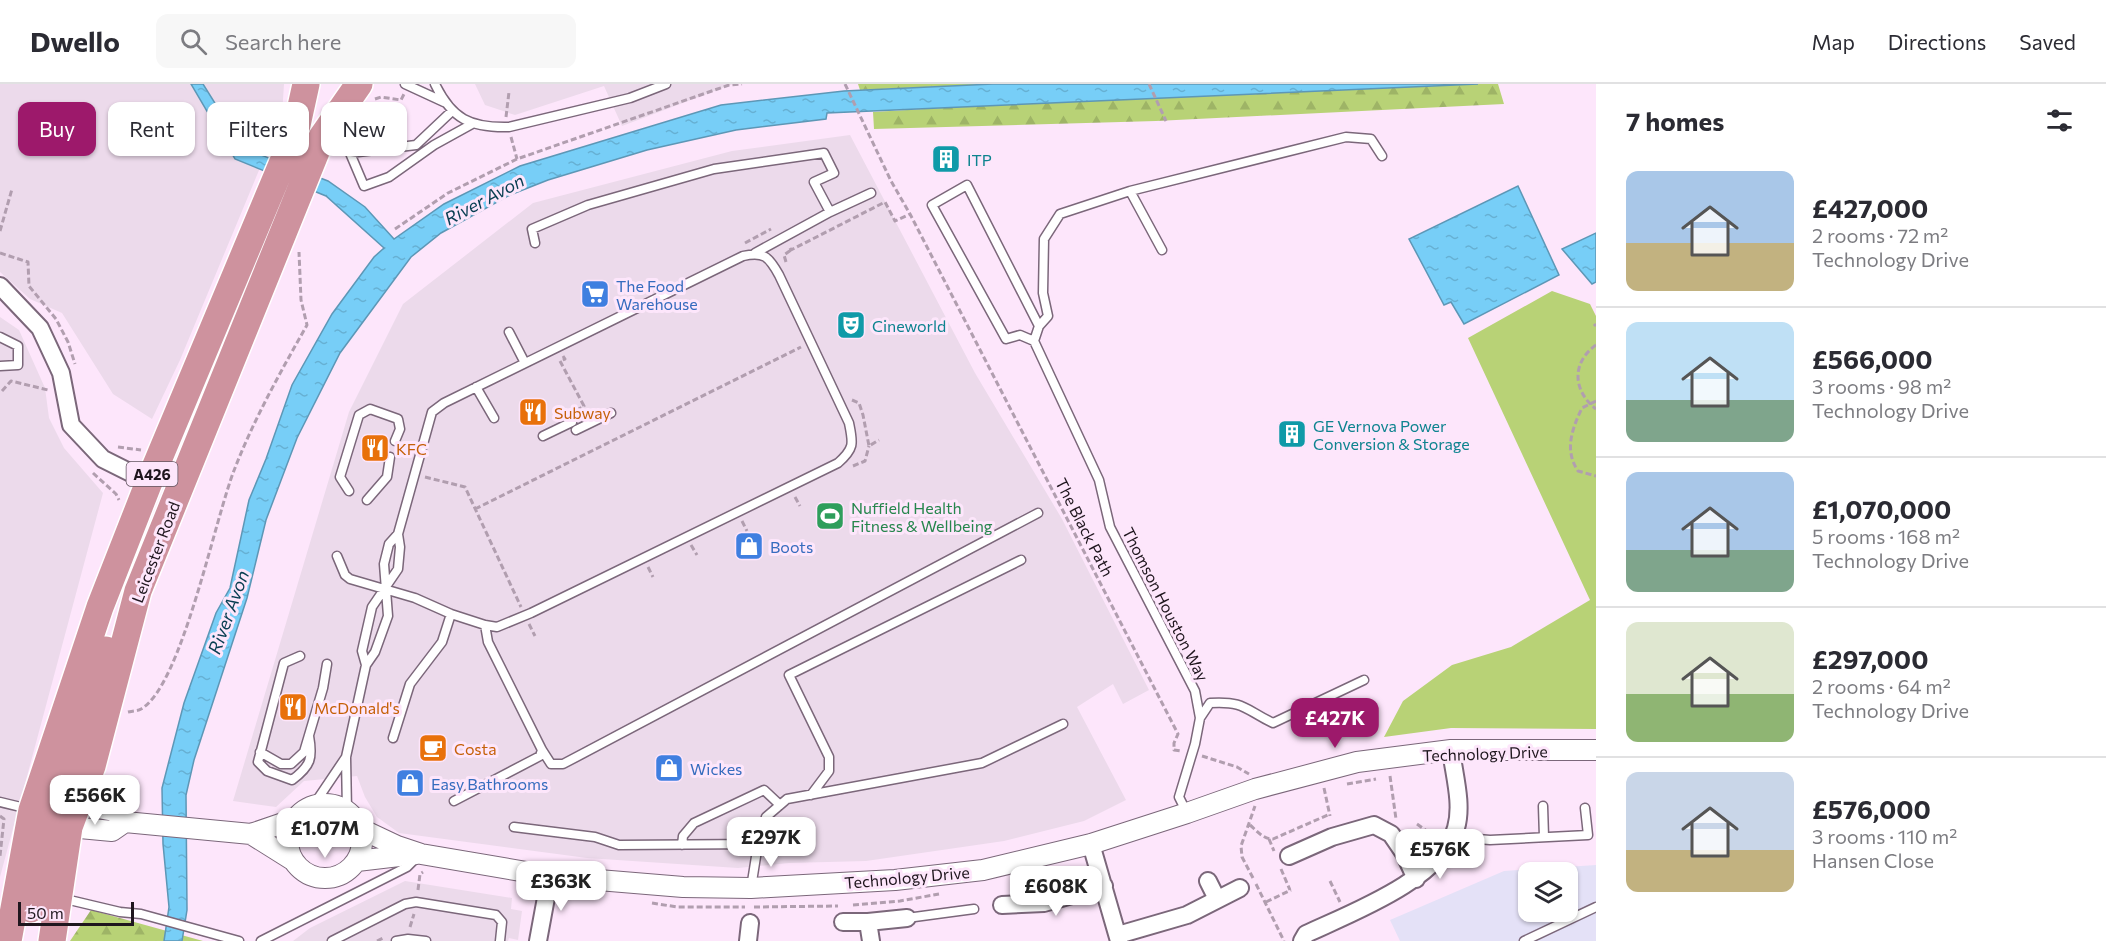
<!DOCTYPE html>
<meta charset="utf-8">
<style>
body{margin:0;font-family:Commissioner,sans-serif;background:#f7f7f7;color:#2b2b33;height:100vh;display:flex;flex-direction:column;font-size:22px;white-space:nowrap}
*{box-sizing:border-box;margin:0}
p{font-size:20px;color:#7c7c81}
.icon{flex:none;width:33px;height:33px;fill:none;stroke:currentColor;stroke-width:2;stroke-linecap:round;stroke-linejoin:round}
.map{position:relative;flex:1;overflow:hidden}
.panel{display:flex;flex-direction:column;background:#fff;width:510px}
.panel>*{flex:none}
.hud{position:absolute;left:18px;top:18px;width:570px;height:54px;display:flex;gap:12px}
.tools{position:absolute;left:1518px;top:778px;display:grid;gap:12px}
.tools a{display:grid;place-items:center;width:60px;height:60px;border-radius:12px;background:#fff;box-shadow:0 2px 4px #0004;font-size:30px}
.scale{position:absolute;left:18px;bottom:15px;width:116px;box-sizing:border-box;padding-left:6px;border:3px solid #1f161e;border-top:0;font-size:16px;line-height:21px;white-space:nowrap;color:#1f161e;-webkit-text-stroke:4px #fde6fb;paint-order:stroke}
.price{position:absolute;translate:-50% -51px;padding:0 14px;border-radius:12px;background:#fff;color:#222;font-size:20px;line-height:39px;filter:drop-shadow(0 2px 3px #0008)}
.price::after{content:'';position:absolute;left:50%;top:36px;width:18px;height:14px;margin-left:-9px;background:inherit;clip-path:polygon(0 0,100% 0,50% 100%)}
.price.on{background:#9d196b;color:#fff}
ul{padding:0;list-style:none}
li{display:flex;align-items:center;gap:18px;height:150px;padding:0 30px}
li+li{border-top:2px solid #e1e1e2}
li span{display:grid;place-items:center;flex:none;width:168px;height:120px;border-radius:12px;color:#555}
li>.icon{margin-inline-start:auto}
span .icon{width:72px;height:72px;fill:#fffc;stroke-width:1}
li b{font-size:26px}
h2{display:flex;justify-content:space-between;align-items:center;height:72px;padding:0 30px;font-size:26px}
.chip{padding:0 21px;border-radius:12px;background:#fff;box-shadow:0 2px 4px #0004;font-size:21px;line-height:54px}
.chip.on{background:#9d196b;color:#fff}
header{display:flex;align-items:center;gap:36px;box-sizing:border-box;height:84px;padding:0 30px;background:#fff;border-bottom:2px solid #e1e1e2}
header strong{font-size:28px}
nav{display:flex;gap:33px;margin-inline-start:auto;font-size:21px}
.search{width:420px;height:54px;background:#f7f7f7;display:flex;align-items:center;gap:15px;box-sizing:border-box;padding:0 21px;border-radius:12px;color:#7c7c81;font-size:22px}
main{display:flex;flex:1;min-height:0}
.map>svg:first-child{display:block}
.commercial{fill:#ecdaeb}
.education{fill:#e4e1f7;fill-rule:evenodd}
.forest{fill:url(#forest-firs)}
.park{fill:#b8d276}
.water{fill:url(#water-ripples);stroke:#5d97b6;stroke-width:1.5}
.lines{fill:none;stroke-linecap:round;stroke-linejoin:round}
.service-casing{stroke:#7b677a;stroke-width:11}
.minor-casing{stroke:#7b677a;stroke-width:20}
.tertiary-casing{stroke:#7b677a;stroke-width:22}
.trunk-casing{stroke:#fff;stroke-width:30}
.path{stroke:#b19eaf;stroke-width:3;stroke-dasharray:6 3;stroke-linecap:butt}
.service{stroke:#fff;stroke-width:8}
.minor{stroke:#fff;stroke-width:16}
.tertiary{stroke:#fff;stroke-width:20}
.trunk{stroke:#ce929e;stroke-width:27}
.labels{text-anchor:middle;dominant-baseline:central;stroke-width:6;stroke-linejoin:round;paint-order:stroke}
.shield{fill:#fde6fb;stroke:#625460;stroke-width:1.5}
.shield-label{font-size:15px;font-weight:bold;fill:#1f161e}
.culture-label{font-size:16px;fill:#0d838f;stroke:#fde6fb;text-anchor:start}
.shop-label{font-size:16px;fill:#366cbe;stroke:#fde6fb;text-anchor:start}
.food-label{font-size:16px;fill:#c56008;stroke:#fde6fb;text-anchor:start}
.leisure-label{font-size:16px;fill:#27864d;stroke:#fde6fb;text-anchor:start}
.street-label{font-size:16px;fill:#1f161e;stroke:#fde6fb}
.water-label{font-size:18px;font-style:italic;fill:#073d51;stroke:#fde6fb}
</style>
<header>
<strong>Dwello</strong>
<div class="search"><svg class="icon" aria-label="search" viewBox="0 0 24 24"><circle cx="10" cy="10" r="6"/><path d="M15 15l6 6"/></svg>Search here</div>
<nav><a>Map</a><a>Directions</a><a>Saved</a></nav>
</header>
<main>
<div class="map">
<svg width="1596" height="857" viewBox="0 0 1596 857">
<defs>
<pattern id="forest-firs" width="22" height="20" patternUnits="userSpaceOnUse" patternTransform="scale(1.5)"><rect width="22" height="20" fill="#b8d276"/><path d="M5 1l3.5 6h-7zM16 11l3.5 6h-7z" fill="#9eb466"/></pattern>
<pattern id="water-ripples" width="26" height="14" patternUnits="userSpaceOnUse" patternTransform="scale(1.5)"><rect width="26" height="14" fill="#77cef7"/><path d="M2 4q2-2 4 0t4 0M15 11q2-2 4 0t4 0" fill="none" stroke="#66b0d3"/></pattern>
</defs>
<rect width="100%" height="100%" fill="#fde6fb"/>
<path class="commercial" d="M0 0H284L282 31 180 276 152 335 113 310 62 229 30 215 0 188Z
M475 0H733L622 42 604 2 515 31 485 21Z
M850 51 975 289 1062 435 1149 606 1123 620 1113 600 1077 623 1126 716 1084 737 1004 757 866 777 789 779 738 784 587 774 399 749 377 733 365 713 357 692 304 697 276 723 233 717 349 328 403 220 533 119 732 67Z
M0 233 19 246 45 304 49 334 64 364 103 409 0 793Z
M405 797 512 814 511 825 522 827 518 856 509 854 508 857H293L310 844Z"/>
<path class="education" d="M1596 781V857H1400L1390 836 1504 787ZM1528 789H1568V828H1528Z"/>
<path class="forest" d="M858 0H993L860 6Z
M1478 0H1498L1504 20 1156 37 874 45 873 28 1043 18Z
M91 826 203 857H70Z"/>
<path class="park" d="M1552 207 1590 220 1596 232V645L1451 644 1384 653 1403 617 1452 581 1511 563 1590 516 1468 254Z"/>
<path class="water" d="M191 0H203L243 64 328 97 365 123 394 155 444 120 520 82 721 21 844 7 993 0H1478L827 29 826 35 736 46 647 66 548 96 510 111 441 149 411 173 340 269 297 354 266 436 247 514 194 676 186 711 187 826 182 857H164L169 823 163 760 162 704 184 619 216 529 230 504 249 416 266 375 292 301 332 230 374 173 384 164 326 112 235 75Z
M1518 102 1559 191 1464 240 1451 218 1444 221 1409 155Z
M1596 149V198L1592 200 1562 165Z"/>
<g class="lines">
<g class="service-casing">
<path id="service" d="M405 0 444 18
M435 0C452 35 470 44 509 43L630 14 666 0
M452 27 416 61 350 69 364 102 389 93 434 61 472 40
M1130 107 1162 166
M535 159 532 145 588 121 714 85 824 69 834 89 814 98 830 128
M755 169 830 128 871 109
M509 248 525 279
M0 253 18 262V281L0 282
M1034 257 1020 251 1006 255 932 121 967 101 1039 242
M476 303 494 334
M576 346 611 329
M543 352 572 338
M349 407 340 393 359 331 370 325 398 335 400 345 395 357
M367 416 387 393 390 373
M337 472 345 491 350 495 415 514 451 530 485 541 497 543 531 529 838 379C855 364 853 359 849 339L779 191C769 173 764 167 743 172L444 319 432 328 398 450 389 460 384 480 388 532 375 568 366 581 346 673 347 727
M485 541 488 558 542 666 551 680H563L1038 429
M300 572 284 579 258 678 267 687 292 696C311 682 313 674 309 652
M366 581 362 567 372 523 398 485 400 463 398 450
M1200 634 1210 619C1245 617 1244 625 1273 639L1364 596
M393 654 410 600 442 558 451 530
M260 668 281 680H291L304 668 323 604 327 580
M811 711 829 687V673L789 591 1021 476
M454 717 540 672 542 666
M0 718 29 725
M313 722 346 673
M1543 722 1544 753
M1187 729 1179 713 1195 660 1200 634 1195 607 1110 443 1099 396 1034 257 1039 242 1048 232 1043 209 1044 155 1060 130 1130 107 1346 53 1371 55 1382 72
M514 743 595 753 619 761 758 760
M1453 753 1490 756 1588 751 1585 724
M682 761 683 752 694 739 764 706 780 721
M751 804 758 760 766 733 787 715 982 679 1063 640
M61 814 120 828 141 830 239 857
M907 834 974 825
M261 857 407 783 416 774
M332 857 405 820 416 818 496 831 502 838 500 857
M396 857 408 855 426 857
M1524 857 1596 823"/>
</g>
<g class="minor-casing">
<path id="minor" d="M0 202 40 244 61 289 71 341 103 375 149 398
M1091 760 1119 857
M1289 772 1332 753 1374 741 1391 750 1404 769 1416 795
M1208 797 1217 815
M1002 821 1044 819 1104 802
M843 838H868L907 834
M868 838 871 857
M1118 851 1187 831 1240 804
M538 857 550 792
M748 857 750 839
M1302 857 1306 850C1351 829 1442 795 1456 744 1463 720 1454 691 1451 666"/>
</g>
<g class="tertiary-casing">
<path id="tertiary" d="M288 757a37 37 0 1 1 74 0a37 37 0 1 1-74 0Z
M78 720 114 727 125 738 251 750 295 735
M57 738 69 743 112 747 125 738
M361 745 397 762 421 770 550 792 683 803 751 804 895 796 983 786 1091 760 1187 729 1255 705 1357 678 1451 666H1596
M251 750 294 777
M357 777 416 770"/>
</g>
<g class="trunk-casing">
<path id="trunk" d="M32 726 48 719 59 705 106 566
M31 825C37 797 43 731 74 721
M8 857 32 726 100 523 149 398 285 73 297 41 306 0
M52 857 69 743 92 682 138 507 322 53 359 0"/>
</g>
<path class="path" d="M845 0 891 97 910 130 1178 650 1174 659V666L1181 667
M1149 0 1166 37
M375 15 381 13 401 16 404 10
M506 33 509 8
M511 53 517 75
M395 145 448 109 517 75 729 1 742 0
M0 147 12 105
M745 159 771 145
M790 164 791 166 885 118 895 137 910 130
M0 169 28 178 29 202 56 235 68 258 75 280
M786 178 784 171 791 166
M1594 240 1596 242
M1596 261C1571 279 1573 307 1596 325
M563 272 565 275 560 277 584 322 574 328
M2 307 11 297 48 306
M852 316 859 319 863 331 869 362 879 356
M1596 317 1582 324C1572 345 1564 366 1578 387L1596 392
M118 363 141 366
M853 382 865 377 869 362
M93 389 116 410 119 416
M425 393 465 403 521 523
M795 413 800 422
M475 425 801 263
M742 437 747 447
M691 461 697 471
M648 483 653 493
M529 540 535 552
M128 628C132 627 138 627 141 625 182 602 215 433 235 384 254 335 281 287 307 241L301 216 299 168
M1202 672 1237 683 1249 690
M1390 692 1396 735
M1347 700 1376 695
M1324 704 1330 732
M0 732 4 735 0 772
M1417 740 1435 753
M1250 741C1257 747 1263 755 1273 755L1330 730
M1269 755 1274 767
M1281 785 1290 806
M1253 794 1242 773 1241 762 1255 722
M1330 797 1340 818
M1256 800 1284 857
M418 806 420 790 423 788
M1266 818 1291 806
M652 819 677 823H745
M853 821 900 817 939 810
M754 823 838 822
M410 843 414 830
M377 857 385 853"/>
<use href="#service" class="service"/>
<use href="#minor" class="minor"/>
<use href="#tertiary" class="tertiary"/>
<use href="#trunk" class="trunk"/>
</g>
<defs>
<g id="building-square" transform="scale(1.5)"><rect x="-9" y="-9" width="18" height="18" rx="4" fill="#0f9aa8" stroke="#fde6fb"/><path d="M-4-6H4V6H1V3H-1V6H-4ZM-2.5-4.3h1.7v1.8h-1.7ZM.8-4.3h1.7v1.8H.8ZM-2.5-1h1.7V.8h-1.7ZM.8-1h1.7V.8H.8Z" fill="#fff"/></g>
<g id="supermarket-square" transform="scale(1.5)"><rect x="-9" y="-9" width="18" height="18" rx="4" fill="#3f7fe0" stroke="#fde6fb"/><path d="M-6-5.5h2.5l.6 2H6L4.5 2H-2.5L-4.4-4H-6ZM-1.5 3.2a1.3 1.3 0 1 0 .1 0ZM3 3.2a1.3 1.3 0 1 0 .1 0Z" fill="#fff"/></g>
<g id="theatre-square" transform="scale(1.5)"><rect x="-9" y="-9" width="18" height="18" rx="4" fill="#0f9aa8" stroke="#fde6fb"/><path d="M-5-5.5Q0-4 5-5.5V0Q5 5 0 6Q-5 5-5 0ZM-3.3-2.5H-1v1.5H-3.3ZM1-2.5H3.3v1.5H1ZM-2.8 1Q0 5.5 2.8 1Z" fill="#fff"/></g>
<g id="restaurant-square" transform="scale(1.5)"><rect x="-9" y="-9" width="18" height="18" rx="4" fill="#e8710a" stroke="#fde6fb"/><path d="M-5-6h1v4h1v-4h1v4h1v-4h1v5L-1.5 .5V6h-2V.5L-5-1ZM5-6V6H3V1.5H1.5Q1.5-4 5-6Z" fill="#fff"/></g>
<g id="stadium-square" transform="scale(1.5)"><rect x="-9" y="-9" width="18" height="18" rx="4" fill="#2e9e5b" stroke="#fde6fb"/><path d="M0-5a6.5 5 0 1 0 0 10a6.5 5 0 1 0 0-10ZM-3.5-1.8h7v3.6h-7Z" fill="#fff"/></g>
<g id="shop-square" transform="scale(1.5)"><rect x="-9" y="-9" width="18" height="18" rx="4" fill="#3f7fe0" stroke="#fde6fb"/><path d="M-5-2.5h2.3a2.7 3.5 0 0 1 5.4 0H5L5.5 6h-11ZM-1.5-2.5h3a1.5 2.3 0 0 0-3 0Z" fill="#fff"/></g>
<g id="cafe-square" transform="scale(1.5)"><rect x="-9" y="-9" width="18" height="18" rx="4" fill="#e8710a" stroke="#fde6fb"/><path d="M-5.5-4.5H6V0H3Q3 3.5 0 3.5H-2.5Q-5.5 3.5-5.5 0ZM3-3.2v2h1.7v-2ZM-6 4.5H4V6H-6Z" fill="#fff"/></g>
</defs>
<g fill-rule="evenodd">
<use href="#building-square" x="946" y="75"/>
<use href="#supermarket-square" x="595" y="210"/>
<use href="#theatre-square" x="851" y="241"/>
<use href="#restaurant-square" x="533" y="328"/>
<use href="#building-square" x="1292" y="350"/>
<use href="#restaurant-square" x="375" y="364"/>
<use href="#stadium-square" x="830" y="432"/>
<use href="#shop-square" x="749" y="462"/>
<use href="#restaurant-square" x="293" y="623"/>
<use href="#cafe-square" x="433" y="664"/>
<use href="#shop-square" x="669" y="684"/>
<use href="#shop-square" x="410" y="699"/>
</g>
<g class="labels">
<rect class="shield" x="126.5" y="378" width="51" height="24" rx="4.5"/>
<g class="shield-label">
<text x="152" y="390">A426</text>
</g>
<g class="culture-label">
<text x="967" y="75">ITP</text>
<text x="872" y="241">Cineworld</text>
<text x="1313" y="341">GE Vernova Power<tspan x="1313" dy="18">Conversion &amp; Storage</tspan></text>
</g>
<g class="shop-label">
<text x="616" y="201">The Food<tspan x="616" dy="18">Warehouse</tspan></text>
<text x="770" y="462">Boots</text>
<text x="690" y="684">Wickes</text>
<text x="431" y="699">Easy Bathrooms</text>
</g>
<g class="food-label">
<text x="554" y="328">Subway</text>
<text x="396" y="364">KFC</text>
<text x="314" y="623">McDonald's</text>
<text x="454" y="664">Costa</text>
</g>
<g class="leisure-label">
<text x="851" y="423">Nuffield Health<tspan x="851" dy="18">Fitness &amp; Wellbeing</tspan></text>
</g>
<g class="street-label">
<text transform="translate(1085 443) rotate(63)">The Black Path</text>
<text transform="translate(155 468) rotate(-69)">Leicester Road</text>
<text transform="translate(1166 520) rotate(63)">Thomson Houston Way</text>
<text transform="translate(1485 669) rotate(-2)">Technology Drive</text>
<text transform="translate(907 793) rotate(-5)">Technology Drive</text>
</g>
<g class="water-label">
<text transform="translate(484 115) rotate(-28)">River Avon</text>
<text transform="translate(228 528) rotate(-70)">River Avon</text>
</g>
</g>
</svg>
<div class="tools">
<a><svg class="icon" aria-label="layers" viewBox="0 0 24 24"><path d="M12 4l9 5-9 5-9-5zM3 14l9 5 9-5"/></svg></a>
</div>
<div class="scale">50 m</div>
<b class="price on" style="left:1335px;top:665px">£427K</b>
<b class="price" style="left:95px;top:742px">£566K</b>
<b class="price" style="left:325px;top:775px">£1.07M</b>
<b class="price" style="left:771px;top:784px">£297K</b>
<b class="price" style="left:1440px;top:796px">£576K</b>
<b class="price" style="left:561px;top:828px">£363K</b>
<b class="price" style="left:1056px;top:833px">£608K</b>
<div class="hud">
<a class="chip on">Buy</a>
<a class="chip">Rent</a>
<a class="chip">Filters</a>
<a class="chip">New</a>
</div>
</div>
<section class="panel">
<h2>7 homes<svg class="icon" aria-label="filters" viewBox="0 0 24 24"><path d="M4 7h16M4 17h16"/><circle cx="9" cy="7" r="2"/><circle cx="15" cy="17" r="2"/></svg></h2>
<ul>
<li><span style="background:linear-gradient(#a9c7e8 60%,#c2b280 0)"><svg class="icon" aria-label="home" viewBox="0 0 24 24"><path d="M3 11l9-7 9 7M6 9v11h12V9"/></svg></span><div><b>£427,000</b><p>2 rooms · 72 m²</p><p>Technology Drive</p></div></li>
<li><span style="background:linear-gradient(#bfe0f5 65%,#7fa58c 0)"><svg class="icon" aria-label="home" viewBox="0 0 24 24"><path d="M3 11l9-7 9 7M6 9v11h12V9"/></svg></span><div><b>£566,000</b><p>3 rooms · 98 m²</p><p>Technology Drive</p></div></li>
<li><span style="background:linear-gradient(#a9c7e8 65%,#7fa58c 0)"><svg class="icon" aria-label="home" viewBox="0 0 24 24"><path d="M3 11l9-7 9 7M6 9v11h12V9"/></svg></span><div><b>£1,070,000</b><p>5 rooms · 168 m²</p><p>Technology Drive</p></div></li>
<li><span style="background:linear-gradient(#dfe7d0 60%,#8fb573 0)"><svg class="icon" aria-label="home" viewBox="0 0 24 24"><path d="M3 11l9-7 9 7M6 9v11h12V9"/></svg></span><div><b>£297,000</b><p>2 rooms · 64 m²</p><p>Technology Drive</p></div></li>
<li><span style="background:linear-gradient(#c9d6e8 65%,#c2b280 0)"><svg class="icon" aria-label="home" viewBox="0 0 24 24"><path d="M3 11l9-7 9 7M6 9v11h12V9"/></svg></span><div><b>£576,000</b><p>3 rooms · 110 m²</p><p>Hansen Close</p></div></li>
</ul>
</section>
</main>
